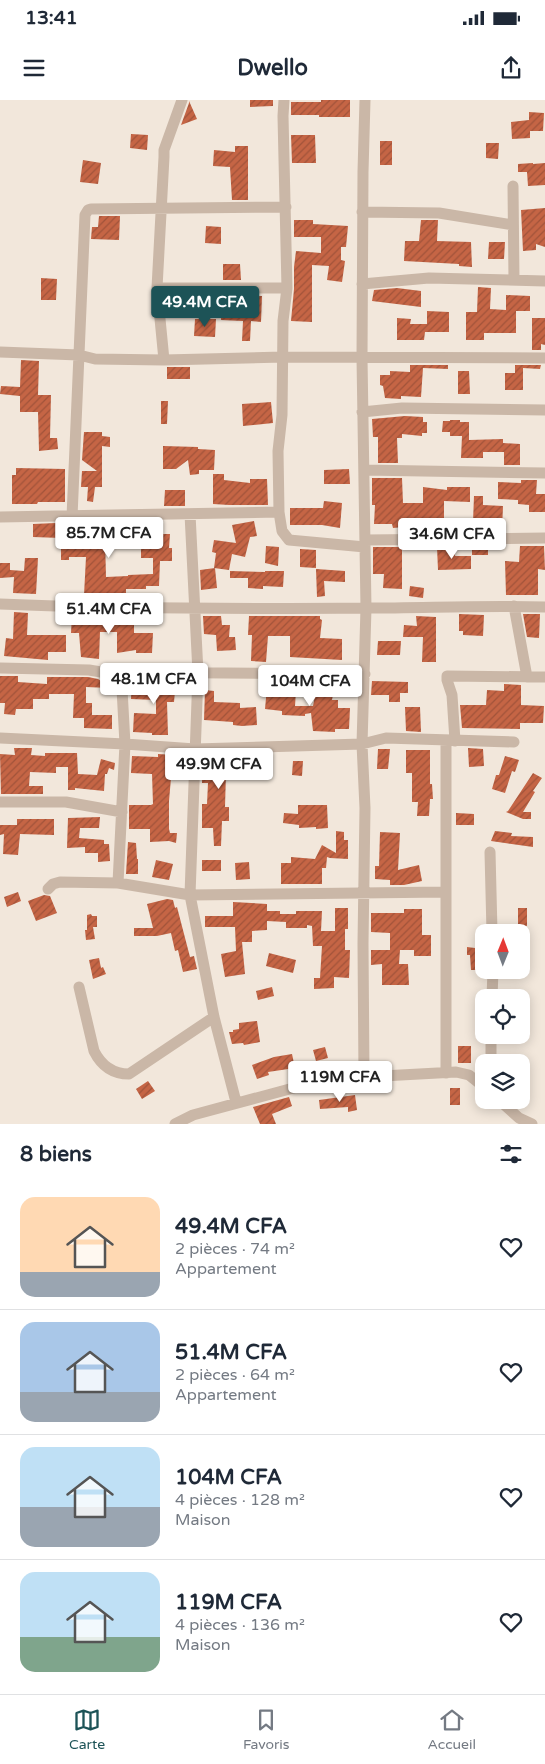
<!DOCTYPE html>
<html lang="fr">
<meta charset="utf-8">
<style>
body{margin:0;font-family:"Varela Round",sans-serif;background:#f2f2f3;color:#1f2937;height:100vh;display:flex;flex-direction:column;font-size:19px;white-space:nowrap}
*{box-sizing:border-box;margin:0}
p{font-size:16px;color:#747a83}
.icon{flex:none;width:28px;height:28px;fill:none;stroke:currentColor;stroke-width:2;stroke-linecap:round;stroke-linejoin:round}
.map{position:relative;height:1024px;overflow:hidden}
.side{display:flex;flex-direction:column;background:#fff;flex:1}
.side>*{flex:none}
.needle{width:32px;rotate:1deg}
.tools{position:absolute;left:475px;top:824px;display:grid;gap:10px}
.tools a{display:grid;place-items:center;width:55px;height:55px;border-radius:10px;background:#fff;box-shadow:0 2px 12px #0003;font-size:25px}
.price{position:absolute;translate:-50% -42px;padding:0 11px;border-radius:5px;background:#fff;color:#222;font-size:16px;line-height:32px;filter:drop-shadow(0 1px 2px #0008)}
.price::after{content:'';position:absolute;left:50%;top:30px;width:15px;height:11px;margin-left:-8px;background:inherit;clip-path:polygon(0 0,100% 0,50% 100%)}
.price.selected{background:#1d5357;color:#fff}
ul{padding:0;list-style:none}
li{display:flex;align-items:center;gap:15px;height:125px;padding:0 20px}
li+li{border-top:1px solid #e0e1e3}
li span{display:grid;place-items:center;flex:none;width:140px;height:100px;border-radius:15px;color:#555}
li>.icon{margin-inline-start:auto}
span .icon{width:60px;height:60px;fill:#fffc;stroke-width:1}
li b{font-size:21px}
h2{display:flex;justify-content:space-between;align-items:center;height:60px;padding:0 20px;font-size:21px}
.status{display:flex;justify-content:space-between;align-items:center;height:35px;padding:0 25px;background:#fff;direction:ltr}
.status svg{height:14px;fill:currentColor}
header{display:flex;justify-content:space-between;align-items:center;height:65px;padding:0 20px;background:#fff;font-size:22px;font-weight:700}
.tabs{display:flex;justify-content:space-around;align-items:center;height:70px;border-top:1px solid #e0e1e3;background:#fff;font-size:14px;color:#747a83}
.tabs a{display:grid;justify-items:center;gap:2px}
.tabs .selected{color:#1d5357}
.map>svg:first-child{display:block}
.building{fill:url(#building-hatch)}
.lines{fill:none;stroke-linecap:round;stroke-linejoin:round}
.minor{stroke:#cab7a7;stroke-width:11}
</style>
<div class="status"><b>13:41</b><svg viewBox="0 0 49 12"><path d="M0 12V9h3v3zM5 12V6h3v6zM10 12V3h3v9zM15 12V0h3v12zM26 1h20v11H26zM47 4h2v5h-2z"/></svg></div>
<header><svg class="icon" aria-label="menu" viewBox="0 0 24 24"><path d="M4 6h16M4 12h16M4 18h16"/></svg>Dwello<svg class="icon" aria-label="share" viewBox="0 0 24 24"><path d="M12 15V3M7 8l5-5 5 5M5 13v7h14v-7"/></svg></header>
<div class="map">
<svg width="545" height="1024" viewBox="0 0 545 1024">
<defs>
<pattern id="building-hatch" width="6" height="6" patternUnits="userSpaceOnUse" patternTransform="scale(1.25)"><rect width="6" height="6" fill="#c56545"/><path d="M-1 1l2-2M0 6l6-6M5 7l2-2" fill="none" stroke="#a1533a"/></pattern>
</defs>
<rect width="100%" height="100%" fill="#f2e7db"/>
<path class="building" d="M250 0H273V6L250 7Z
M321 0H350V17H319V15H291V2H321Z
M189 1 197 19 181 25 189 3Z
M529 12 544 13 543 31H530V38L512 39 511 22 529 20Z
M131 34 148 35 147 50 130 48Z
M291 35H315L316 63H292Z
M380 41H392V65H380Z
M486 43H499L498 59 486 58Z
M235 46H248V100H232L230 67 213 66 214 50 235 52Z
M83 60 101 63 98 84 80 82Z
M533 63V64L545 63V85L528 86 527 72H518V64Z
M545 108V147L536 144V150L523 151 521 110Z
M99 116H120L119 140 91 139 92 127H98Z
M294 120H313V124L348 126 346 147H341V160L345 161 342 182 327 180 329 166 312 165V222L291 221 294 189V167L296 151 321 153V137H294Z
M421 120H438L437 141 471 142 472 167 459 166V164L404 161 405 141H419Z
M206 126 221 127V144L205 143Z
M489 142H505L504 159H488Z
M223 164H240L241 180H223Z
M41 178 57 179 56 200H41Z
M478 187 491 188 490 209 506 210V195L530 196V211H516V233H484V240H466V212H477Z
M397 188 421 191V207L372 201 374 190Z
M238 196H262L261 222 251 221 250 241H242L243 221 221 220V202H238Z
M427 211 449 212V232H425L424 240H397V218L411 219 410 224H427Z
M532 218H545V245L541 244V250H532Z
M195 219H216L215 237 194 236Z
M21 260 39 261 38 295H51L50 338H57L58 349 39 351 38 312H20V296L0 294 1 286 20 287Z
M410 265H448V269L423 268 421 297 401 296V299L385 298 383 286 380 285V275H390V271L410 272Z
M515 265H541L540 269 523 268V290H505V273H515Z
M167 267H190V279H167Z
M458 271H469L470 294H458Z
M161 301H168L167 324H161Z
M271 302 273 323 243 326 242 304Z
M405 316 423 317V322H427V333H422V336L402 334V338H397L398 363H378V337H373L372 319Z
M450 320H460V322H469V340L503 339V343L520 344V365H504V352H483V358H461L462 336H450V332H442L443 321H450Z
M84 332H102V336L110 337V347L102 346V387H95L93 402 87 401 88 387H81L82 371H97L82 360Z
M163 346 198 347V349L215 350 214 370H199V374L190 375 188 360 176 369H163Z
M16 368 65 369V402H38L37 404H12V375H16Z
M349 369 350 384H324V370Z
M213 374H224V380L250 383V379H267L268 405H229L213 404Z
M372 378H402L403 403H423V387L447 390V387H470V402L444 401V430L402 429 403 427 393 428 392 424H374L375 405H372Z
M521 380H537L536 394H545V412H529V405L518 404V400L498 399V382L521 383Z
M165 390H185V406H164Z
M474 396H483V405L503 406 502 431H486V422H473Z
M324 401 342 403 340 428 322 425H290V408H323Z
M254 421 257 436 250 437 245 457 232 454 229 470 214 468 216 453 212 452 214 440 236 443 232 425Z
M56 423V431H78V438H105L106 477 128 476V475L153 474V458H141V423H153V434H170L169 448H172V461H160L159 486H146V489H126V494L105 496 84 495 86 457H69V460H61V438L33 437V424Z
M266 446 279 447 278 466 265 463Z
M472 446 488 447V455H472Z
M520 446H544L545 470 538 469V495H506L505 461 519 462Z
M373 447H402V489L383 488 384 474H373Z
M437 447H454L455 456H471V469L438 470Z
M300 449 316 450V468L300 467Z
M25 458H38L36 494 13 493 14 477 0 478V463H10V470L24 471Z
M215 468 217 488 201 490 200 470Z
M316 469 345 471V482L324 481 325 496 317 497Z
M230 471 265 472V471H284L283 487 263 486V489L248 488V478H230Z
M410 486 424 488 423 498 409 496Z
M14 512 28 513 27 535H66V552H48V560L4 556 6 538 13 539Z
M72 514 112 515V519H134V533H153L152 553H136V550L117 553V532H100L99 559 81 557 79 533H71Z
M459 514 484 515 483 536 463 535V531H459Z
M523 514H540L539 538 527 537Z
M203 516H221L222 525H230L229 537H235L236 550 217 551 216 535 204 534Z
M249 516H320V519L322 520 320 538 342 539V560L290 557V536H268L266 562 251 561 252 535H248Z
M416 516 436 517V562H422L423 537H403L404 525 417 526Z
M378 541H401L400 555H377Z
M0 576H18V582L47 584V577H88L98 579 109 586V588L86 587V603H92V615H112V629L84 628V618H73L74 594H49V599H33V609H16L15 615 4 614 5 603H0Z
M150 580H180V591H175L174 602H167L168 635H152V633L133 632 134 613 156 614V600L131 599 132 581 150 582Z
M265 581H281V591H296L295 606H313L318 581 335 584 332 600H338V608H350L349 629H335V632L313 631 311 613 305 614V616L282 615V611L265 609 267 587H265Z
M372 581 408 582V593H400V602H389V595H371Z
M504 584 521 585V605L544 606 543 623H520V629L462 628 460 605H486L487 590 504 591Z
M205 590 214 591V602L240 603V608L256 607 257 625 242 626 233 625V622L204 620Z
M405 607H420L421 632 406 631Z
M14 648H32L31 655 45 656V653H77L78 674 97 675 101 659 115 663 114 670 109 668 107 674H105L104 691 75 688V690H68V667H56V673L30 672 29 686H43V694H1L0 654 15 655Z
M468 648 483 649 484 666 469 667Z
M378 649H390L388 669H377Z
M406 650H430V684H432L433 699H430L429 716H417L418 702H412V673H406Z
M158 654 173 655 169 701V729L170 733H177L176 743 169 741 150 742V729H129V705H151L153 704 152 674 131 673 132 656 158 657Z
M230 655V658L252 659 251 674 226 673 225 707H229V721H222L221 746H214L213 728H202V704H207L208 683H202V656Z
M505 656 519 660 515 672 512 671 505 693 492 689 496 675H499Z
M293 661H303L302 676 292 675Z
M533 673 542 678 533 691 535 692 523 712H531V719H523L506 712 508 711Z
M298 705H327L328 728 316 729V727L299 728V725L283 723 284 713 298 714Z
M456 713 474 714V725H456Z
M100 717 99 728H80L79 738 104 740V744H109L110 761 98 762V753H85V747L67 748 68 718Z
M17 719H54V735L20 734 18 755 3 754 4 734 0 735V725H17Z
M336 731 344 732V740H348V759L330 758 327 757 326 768H322V784H281V763H291V757L315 759 322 745 336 753Z
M495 731 512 733 511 736 533 737V747L491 741Z
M380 732 400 733 398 770 419 765 422 781 404 785H390V780L375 779V766H379Z
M128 742 136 743 137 759H138V774H126Z
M156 760 173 764 169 780 152 777Z
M202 760H221V771H202Z
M249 762 250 779 236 780 235 763Z
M18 792 21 801 7 807 4 797Z
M44 795 50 796 57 813 36 821 28 801Z
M167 799 173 800 175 808 177 807 190 857 194 856 197 869 183 872 178 850 175 851 171 833 157 836H134V828H153L147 804Z
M233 802 267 804V811H280V814H296V811H322L321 831H335V808H348V829H345V850H350L349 878 334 877V888L314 889V878H320L322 846H313L312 826 307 825V828H286V822L267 821V830L252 831V842H242L245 874 225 877 221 854 236 851 235 827H205V816H233Z
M518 808H527V826L518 825Z
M404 809H422V835H431V856H414V850H400L399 864H408L409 885H382V864L371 865V850H390V833L371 832V813H404Z
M91 814 92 816H97V827H93L95 839 86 840 85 830H87V815Z
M484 837V855H481L482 870H471L470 855H467V847L475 848V838Z
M269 853 296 860 293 873 266 866Z
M99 858 101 868 103 867 106 874 93 879 89 860Z
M272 887 274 896 258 900 256 891Z
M257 921 260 942 244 945 243 943 232 944 229 932H233V930L239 929V923Z
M458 946H471V963H458Z
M325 947 328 958 316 961 313 950Z
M292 954 295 968 268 972 269 975 257 979 252 965 274 957Z
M148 981 155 991 142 999 136 989Z
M450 988H460V1005H450Z
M355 995 357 1010 348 1012V1007L320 1009 319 1000Z
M289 997 292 1006 272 1014 276 1024H260L253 1007Z"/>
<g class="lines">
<path class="minor" d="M284 0 283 16 287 188 283 221 282 315 278 351 279 412 282 431 289 440 365 447
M513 86 514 180
M362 112 439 113 513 125
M362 184 429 178 545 181
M157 188H287
M0 252 79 255 95 259 164 260 283 257 545 258
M164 260 157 188 164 57V50L182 0
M362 312 402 308 545 310
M364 370 545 373
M190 414 198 573 190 795 214 917 236 1002
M0 417 279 412
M72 417 85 115 88 110 91 109 286 107
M365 440 545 438
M0 504C122 509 245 509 367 508 426 508 486 505 545 507
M514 506 527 577
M0 568 89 570 101 572 365 574
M101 572 118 583 122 589 125 644 118 783
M0 638 125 644 195 649 362 644 386 638 514 642
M455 641 452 595 447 580V576L545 577
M0 702H66L122 712
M490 752 492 832
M48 789 53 784 60 782 118 783 190 795 445 792
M79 887 94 951C101 965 112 974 129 974L214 917
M492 898 493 870
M491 962V935
M446 973V641
M364 977 363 843 365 708 362 644 366 508 362 258 363 72 365 0
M499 1000 519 1018 532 1024
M175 1024 193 1015 297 987 364 977 456 972 469 975 484 987"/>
</g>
</svg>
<div class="tools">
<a><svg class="needle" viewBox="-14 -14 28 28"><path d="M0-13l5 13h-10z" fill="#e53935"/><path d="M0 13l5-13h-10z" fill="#747a83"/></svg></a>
<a><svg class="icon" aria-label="locate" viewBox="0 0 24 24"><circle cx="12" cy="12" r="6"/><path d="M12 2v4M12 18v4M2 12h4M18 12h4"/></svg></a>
<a><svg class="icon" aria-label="layers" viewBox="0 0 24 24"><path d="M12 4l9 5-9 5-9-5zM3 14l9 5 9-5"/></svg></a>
</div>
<b class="price selected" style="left:205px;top:228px">49.4M CFA</b>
<b class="price" style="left:109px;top:459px">85.7M CFA</b>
<b class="price" style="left:452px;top:460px">34.6M CFA</b>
<b class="price" style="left:109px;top:535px">51.4M CFA</b>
<b class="price" style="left:154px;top:605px">48.1M CFA</b>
<b class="price" style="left:310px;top:607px">104M CFA</b>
<b class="price" style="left:219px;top:690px">49.9M CFA</b>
<b class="price" style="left:340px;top:1003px">119M CFA</b>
</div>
<section class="side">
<h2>8 biens<svg class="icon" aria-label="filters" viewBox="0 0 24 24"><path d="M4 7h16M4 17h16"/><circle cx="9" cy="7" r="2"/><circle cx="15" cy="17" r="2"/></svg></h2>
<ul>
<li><span style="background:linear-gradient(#ffd9b3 75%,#9aa5b1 0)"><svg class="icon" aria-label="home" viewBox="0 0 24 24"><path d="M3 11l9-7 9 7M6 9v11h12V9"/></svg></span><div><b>49.4M CFA</b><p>2 pièces · 74 m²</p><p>Appartement</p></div><svg class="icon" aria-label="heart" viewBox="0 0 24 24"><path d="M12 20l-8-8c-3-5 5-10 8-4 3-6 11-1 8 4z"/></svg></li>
<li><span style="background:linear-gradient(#a9c7e8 70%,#9aa5b1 0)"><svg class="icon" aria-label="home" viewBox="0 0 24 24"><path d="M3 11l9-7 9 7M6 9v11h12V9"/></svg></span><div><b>51.4M CFA</b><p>2 pièces · 64 m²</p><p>Appartement</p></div><svg class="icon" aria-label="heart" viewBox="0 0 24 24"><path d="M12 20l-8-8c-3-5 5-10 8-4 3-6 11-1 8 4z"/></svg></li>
<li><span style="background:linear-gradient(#bfe0f5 60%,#9aa5b1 0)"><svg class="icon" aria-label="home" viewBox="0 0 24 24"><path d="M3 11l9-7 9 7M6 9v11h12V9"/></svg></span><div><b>104M CFA</b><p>4 pièces · 128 m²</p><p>Maison</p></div><svg class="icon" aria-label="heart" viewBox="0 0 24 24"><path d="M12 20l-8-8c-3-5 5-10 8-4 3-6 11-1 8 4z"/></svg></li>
<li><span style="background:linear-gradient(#bfe0f5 65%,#7fa58c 0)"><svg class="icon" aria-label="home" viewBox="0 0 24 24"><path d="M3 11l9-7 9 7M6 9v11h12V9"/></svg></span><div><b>119M CFA</b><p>4 pièces · 136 m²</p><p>Maison</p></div><svg class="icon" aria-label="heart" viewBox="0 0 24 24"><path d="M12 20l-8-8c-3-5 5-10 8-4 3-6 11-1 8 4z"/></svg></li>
</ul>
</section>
<nav class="tabs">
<a class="selected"><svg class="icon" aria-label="map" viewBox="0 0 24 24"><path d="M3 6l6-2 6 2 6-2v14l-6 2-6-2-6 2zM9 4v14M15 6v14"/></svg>Carte</a>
<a><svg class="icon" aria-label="saved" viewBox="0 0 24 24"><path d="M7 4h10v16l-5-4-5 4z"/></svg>Favoris</a>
<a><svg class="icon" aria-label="home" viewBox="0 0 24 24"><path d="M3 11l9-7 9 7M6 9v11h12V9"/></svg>Accueil</a>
</nav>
